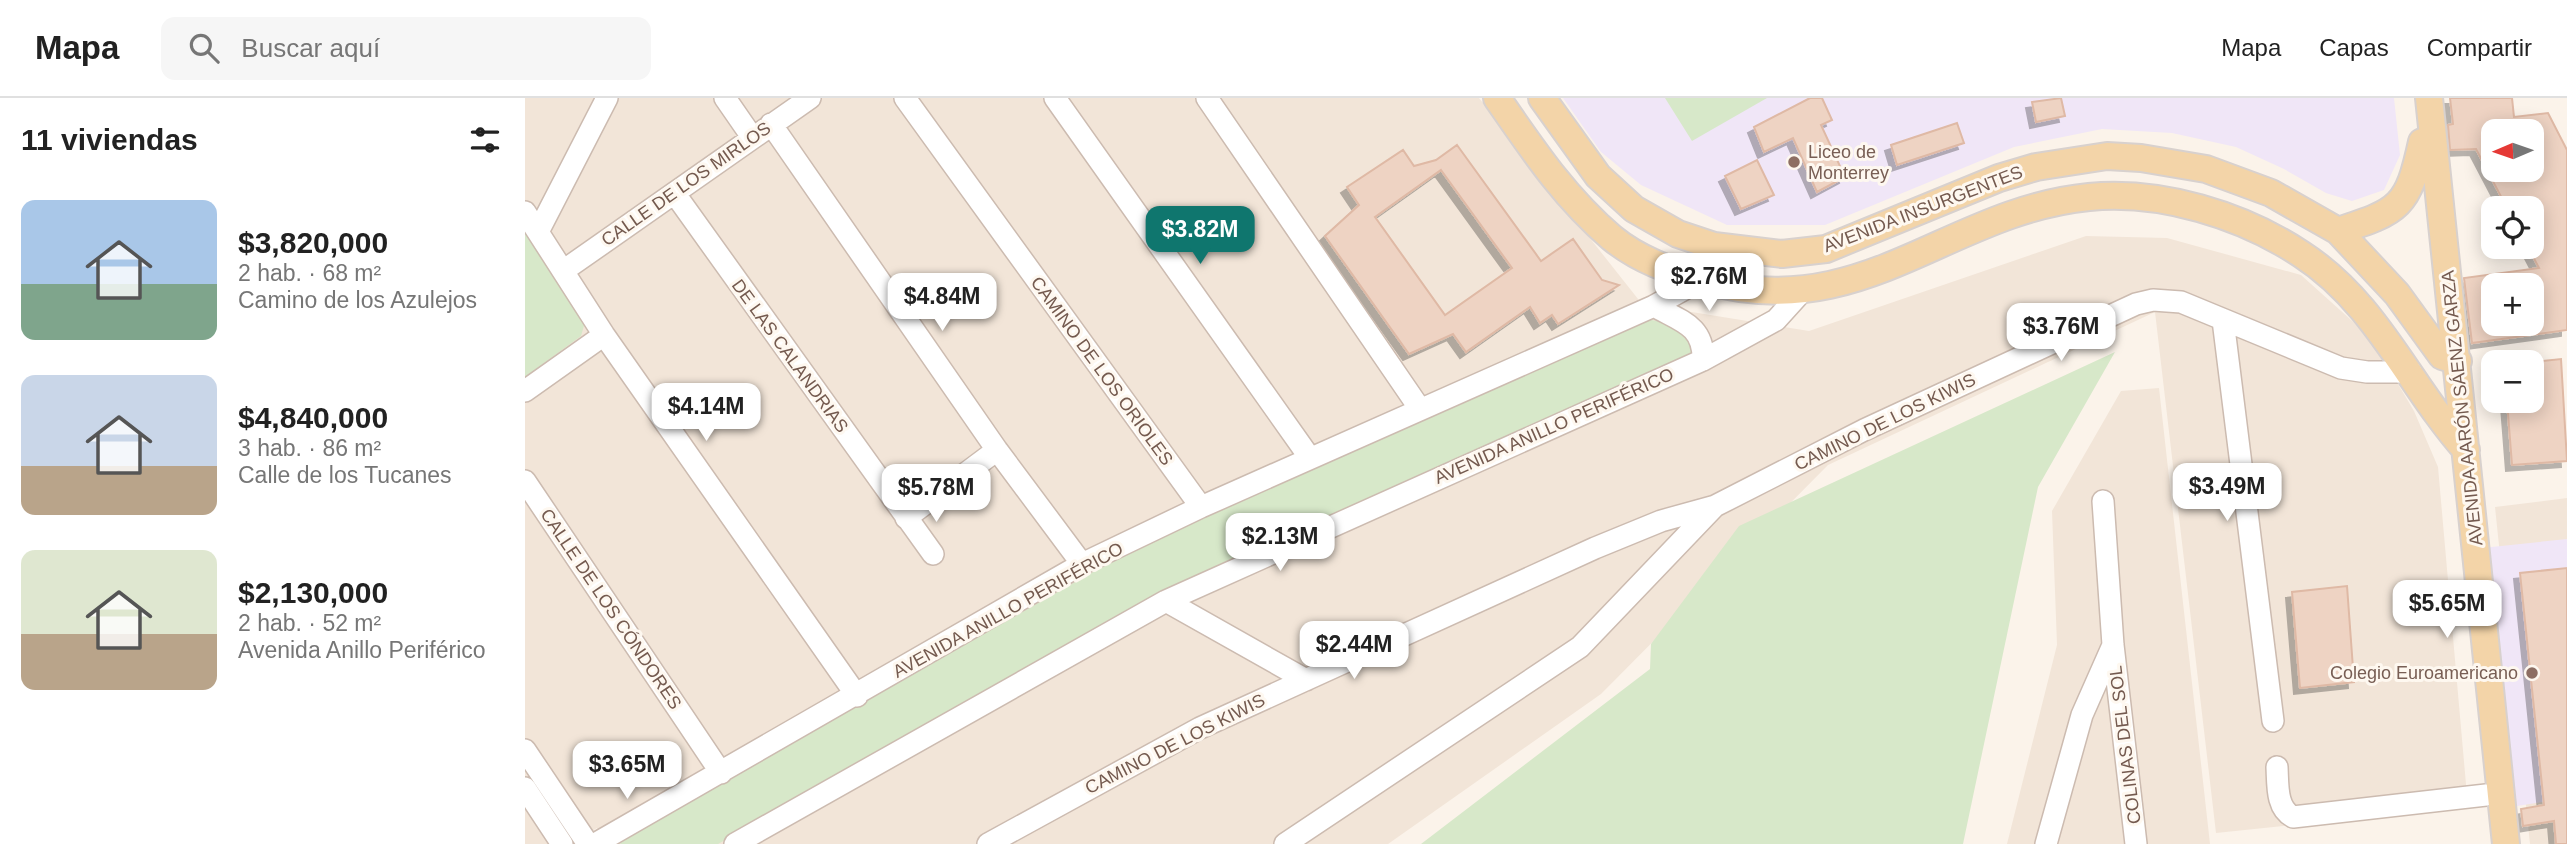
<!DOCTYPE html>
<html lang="es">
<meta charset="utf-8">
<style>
body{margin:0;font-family:Helvetica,sans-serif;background:#f6f6f6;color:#222;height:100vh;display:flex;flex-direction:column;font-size:26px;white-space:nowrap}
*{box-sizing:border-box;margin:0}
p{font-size:23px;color:#767676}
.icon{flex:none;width:38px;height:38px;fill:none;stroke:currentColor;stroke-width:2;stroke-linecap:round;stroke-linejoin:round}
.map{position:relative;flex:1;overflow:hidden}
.side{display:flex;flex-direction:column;background:#fff;width:525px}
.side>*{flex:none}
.needle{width:46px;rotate:268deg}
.fabs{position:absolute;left:1956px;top:21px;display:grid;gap:14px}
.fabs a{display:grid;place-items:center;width:63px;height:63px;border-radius:14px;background:#fff;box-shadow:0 4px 18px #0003;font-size:35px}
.price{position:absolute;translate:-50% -60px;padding:0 16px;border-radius:14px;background:#fff;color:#222;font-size:23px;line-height:46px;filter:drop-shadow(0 2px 4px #0008)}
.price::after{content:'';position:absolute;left:50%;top:42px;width:21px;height:16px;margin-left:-10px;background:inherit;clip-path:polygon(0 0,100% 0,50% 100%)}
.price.active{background:#0f766e;color:#fff}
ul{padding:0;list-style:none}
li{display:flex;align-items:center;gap:21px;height:175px;padding:0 21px}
li span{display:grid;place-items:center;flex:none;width:196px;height:140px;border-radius:14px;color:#555}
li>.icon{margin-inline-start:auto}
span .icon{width:84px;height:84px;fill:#fffc;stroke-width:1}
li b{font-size:30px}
h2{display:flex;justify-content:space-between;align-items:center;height:84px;padding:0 21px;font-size:30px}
header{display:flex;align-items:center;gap:42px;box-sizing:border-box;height:98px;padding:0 35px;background:#fff;border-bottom:2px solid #e0e0e0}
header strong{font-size:33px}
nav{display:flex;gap:38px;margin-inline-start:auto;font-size:24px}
.search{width:490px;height:63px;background:#f6f6f6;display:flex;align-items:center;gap:18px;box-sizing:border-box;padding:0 24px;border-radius:14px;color:#767676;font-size:26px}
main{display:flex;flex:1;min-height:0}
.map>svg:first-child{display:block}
.residential{fill:#f2e5d8}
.education{fill:#f0e6f7}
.green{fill:#d7e8c9}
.building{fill:#eed3c3;stroke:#dfb9a5;stroke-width:2;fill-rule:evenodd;filter:url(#shadow)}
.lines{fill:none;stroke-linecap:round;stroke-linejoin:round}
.minor-casing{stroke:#ccbbb0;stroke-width:24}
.major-casing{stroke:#d8d1ce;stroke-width:30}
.minor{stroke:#fff;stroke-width:21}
.major{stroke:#f3d4a8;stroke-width:26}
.education-dot{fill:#8d6e63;stroke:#fef8f0;stroke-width:2.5}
.labels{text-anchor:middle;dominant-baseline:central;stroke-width:6;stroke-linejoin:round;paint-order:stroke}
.education-label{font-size:18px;fill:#785e54;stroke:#fef8f0;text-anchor:start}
.street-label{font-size:18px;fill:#745a4f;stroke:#fef8f0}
</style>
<header>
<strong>Mapa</strong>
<div class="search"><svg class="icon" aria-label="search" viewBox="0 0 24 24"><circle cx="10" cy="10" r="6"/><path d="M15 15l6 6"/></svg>Buscar aquí</div>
<nav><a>Mapa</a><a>Capas</a><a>Compartir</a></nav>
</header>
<main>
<section class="side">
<h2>11 viviendas<svg class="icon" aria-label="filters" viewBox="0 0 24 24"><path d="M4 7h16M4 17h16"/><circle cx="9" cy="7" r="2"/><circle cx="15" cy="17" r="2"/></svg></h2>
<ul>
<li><span style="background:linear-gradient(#a9c7e8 60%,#7fa58c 0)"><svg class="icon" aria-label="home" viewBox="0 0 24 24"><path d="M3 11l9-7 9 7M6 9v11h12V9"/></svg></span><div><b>$3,820,000</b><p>2 hab. · 68 m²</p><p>Camino de los Azulejos</p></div></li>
<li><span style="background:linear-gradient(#c9d6e8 65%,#b9a48a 0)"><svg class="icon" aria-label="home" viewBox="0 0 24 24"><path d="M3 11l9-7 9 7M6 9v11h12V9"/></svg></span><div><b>$4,840,000</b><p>3 hab. · 86 m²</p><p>Calle de los Tucanes</p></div></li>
<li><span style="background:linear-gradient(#dfe7d0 60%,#b9a48a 0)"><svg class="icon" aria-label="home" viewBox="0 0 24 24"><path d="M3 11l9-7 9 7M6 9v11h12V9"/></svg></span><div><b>$2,130,000</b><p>2 hab. · 52 m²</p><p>Avenida Anillo Periférico</p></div></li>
</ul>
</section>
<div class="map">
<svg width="2042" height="746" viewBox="0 0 2042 746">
<defs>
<filter id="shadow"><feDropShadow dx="-6" dy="6" stdDeviation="0" flood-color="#0004"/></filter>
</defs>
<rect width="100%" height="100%" fill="#fbf3ea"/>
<path class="residential" d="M0 0H954L1117 206 1284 233 1561 138 1642 140 1776 177 1845 239 1889 313 1913 369 1943 709 1691 735 1630 214 1303 367 1076 596 863 746H81L72 730 44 746H0Z
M1634 290 1685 746H1482L1532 547 1527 413 1596 293Z
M2042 400V746H2005L1970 409Z"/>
<path class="education" d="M1038 0H1869L1875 57 1859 92 1827 103 1801 95 1759 71 1711 49 1647 35 1577 31 1489 49 1300 127H1202L1116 87 1076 54Z
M2042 441V700L1986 709 1957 450Z"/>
<path class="green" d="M1140 0H1242L1167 43Z
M0 128 61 221 56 238 0 279Z
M1122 221 1160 229 1170 257 400 629 193 746H95L102 738 605 453Z
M1590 254 1513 389 1438 746H896L1125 571 1126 546 1214 428Z"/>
<path class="building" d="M1285 0H1297L1307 22 1296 27 1320 79 1292 94 1268 40 1239 54 1229 29Z
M1536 0 1540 18 1511 24 1507 4Z
M1925 0H1987L1989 19 2023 15 2042 52V232L1947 245 1939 180 2014 170 2003 149H2007V110H1982L1951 51 1925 52 1923 27 1928 26ZM1969 33H2007V72H1969ZM1969 187H2007V226H1969Z
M1432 25 1439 45 1372 67 1366 47Z
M932 47 1016 163 1048 141 1077 182 1094 187 1033 226 1027 217 1015 225 1005 209 941 254 928 236 884 256 800 138 834 107 822 89 878 52 889 68 911 62ZM916 72 987 170 920 217 850 119Z
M1232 62 1249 97 1216 111 1200 78Z
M2036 261 2042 363 1987 367 1982 303H2007V264Z
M2042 470V746H2031L2029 723 1998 728 1996 711 2019 707 1995 475Z
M1822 488 1829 584 1775 590 1767 494Z"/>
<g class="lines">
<g class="minor-casing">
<path id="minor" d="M200 0 227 39
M380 0 676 409
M530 0 785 360
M682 0 895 311
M246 26 472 352 557 466
M150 96 408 456
M0 114 79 237 332 598
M14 132 82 0
M38 173 285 0
M1129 208C1155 223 1179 227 1178 262
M1698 222 1748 623
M0 293 79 237
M0 383 196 675
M1578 403 1588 547 1611 746
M381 420 472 352
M641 503 781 582
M0 652 63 746
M1752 669C1753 687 1751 710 1768 719L1961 697
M0 690 37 746
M70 746 557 466 676 409 1129 208 1176 182
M210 746 641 503 1178 262 1251 222 1280 190
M463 746 675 630 1070 450 1136 423 1190 408 1339 332 1611 206 1628 202 1656 204 1816 270 1842 274H1886
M760 746 1055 549 1189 409
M1521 746 1557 617 1588 547"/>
</g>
<g class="major-casing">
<path id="major" d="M972 0C1008 52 1039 99 1087 140 1114 162 1144 172 1177 182 1337 228 1421 113 1564 99 1636 92 1717 117 1776 156 1852 205 1884 288 1941 352
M1017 0 1073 78 1109 111 1153 136 1189 148 1257 156 1301 151 1474 80 1511 69 1582 58 1616 60 1681 71 1746 95 1813 133 1872 196 1917 258 1933 263
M1904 0 1981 746
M1813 133C1875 113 1883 109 1897 44"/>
</g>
<use href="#minor" class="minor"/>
<use href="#major" class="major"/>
</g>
<g class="education-dot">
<circle cx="1269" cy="64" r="7"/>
<circle cx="2007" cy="575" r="7"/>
</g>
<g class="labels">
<g class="education-label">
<text x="1283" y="54">Liceo de<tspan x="1283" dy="21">Monterrey</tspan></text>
<text x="1993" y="575" text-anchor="end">Colegio Euroamericano</text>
</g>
<g class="street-label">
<text transform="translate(161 86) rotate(-35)">CALLE DE LOS MIRLOS</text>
<text transform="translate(1398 111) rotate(-21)">AVENIDA INSURGENTES</text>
<text transform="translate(265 258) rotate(54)">DE LAS CALANDRIAS</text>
<text transform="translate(577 273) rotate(54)">CAMINO DE LOS ORIOLES</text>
<text transform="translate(1937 310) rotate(-96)">AVENIDA AARÓN SÁENZ GARZA</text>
<text transform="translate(1360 324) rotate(-26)">CAMINO DE LOS KIWIS</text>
<text transform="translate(1029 328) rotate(-24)">AVENIDA ANILLO PERIFÉRICO</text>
<text transform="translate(86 511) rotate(56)">CALLE DE LOS CÓNDORES</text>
<text transform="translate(483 512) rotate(-29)">AVENIDA ANILLO PERIFÉRICO</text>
<text transform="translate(650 646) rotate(-27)">CAMINO DE LOS KIWIS</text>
<text transform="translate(1600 647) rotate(-97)">COLINAS DEL SOL</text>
</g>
</g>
</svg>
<div class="fabs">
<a><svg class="needle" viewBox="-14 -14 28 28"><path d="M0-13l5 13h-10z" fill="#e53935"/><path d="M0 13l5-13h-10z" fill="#767676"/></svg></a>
<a><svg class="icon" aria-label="locate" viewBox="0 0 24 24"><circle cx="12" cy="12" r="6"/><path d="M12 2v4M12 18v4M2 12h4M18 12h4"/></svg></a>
<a>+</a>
<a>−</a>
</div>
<b class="price active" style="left:675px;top:168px">$3.82M</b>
<b class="price" style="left:1184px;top:215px">$2.76M</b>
<b class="price" style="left:417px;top:235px">$4.84M</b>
<b class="price" style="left:1536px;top:265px">$3.76M</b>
<b class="price" style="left:181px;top:345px">$4.14M</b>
<b class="price" style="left:1702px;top:425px">$3.49M</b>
<b class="price" style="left:411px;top:426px">$5.78M</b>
<b class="price" style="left:755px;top:475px">$2.13M</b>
<b class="price" style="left:1922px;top:542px">$5.65M</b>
<b class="price" style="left:829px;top:583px">$2.44M</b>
<b class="price" style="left:102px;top:703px">$3.65M</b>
</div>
</main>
